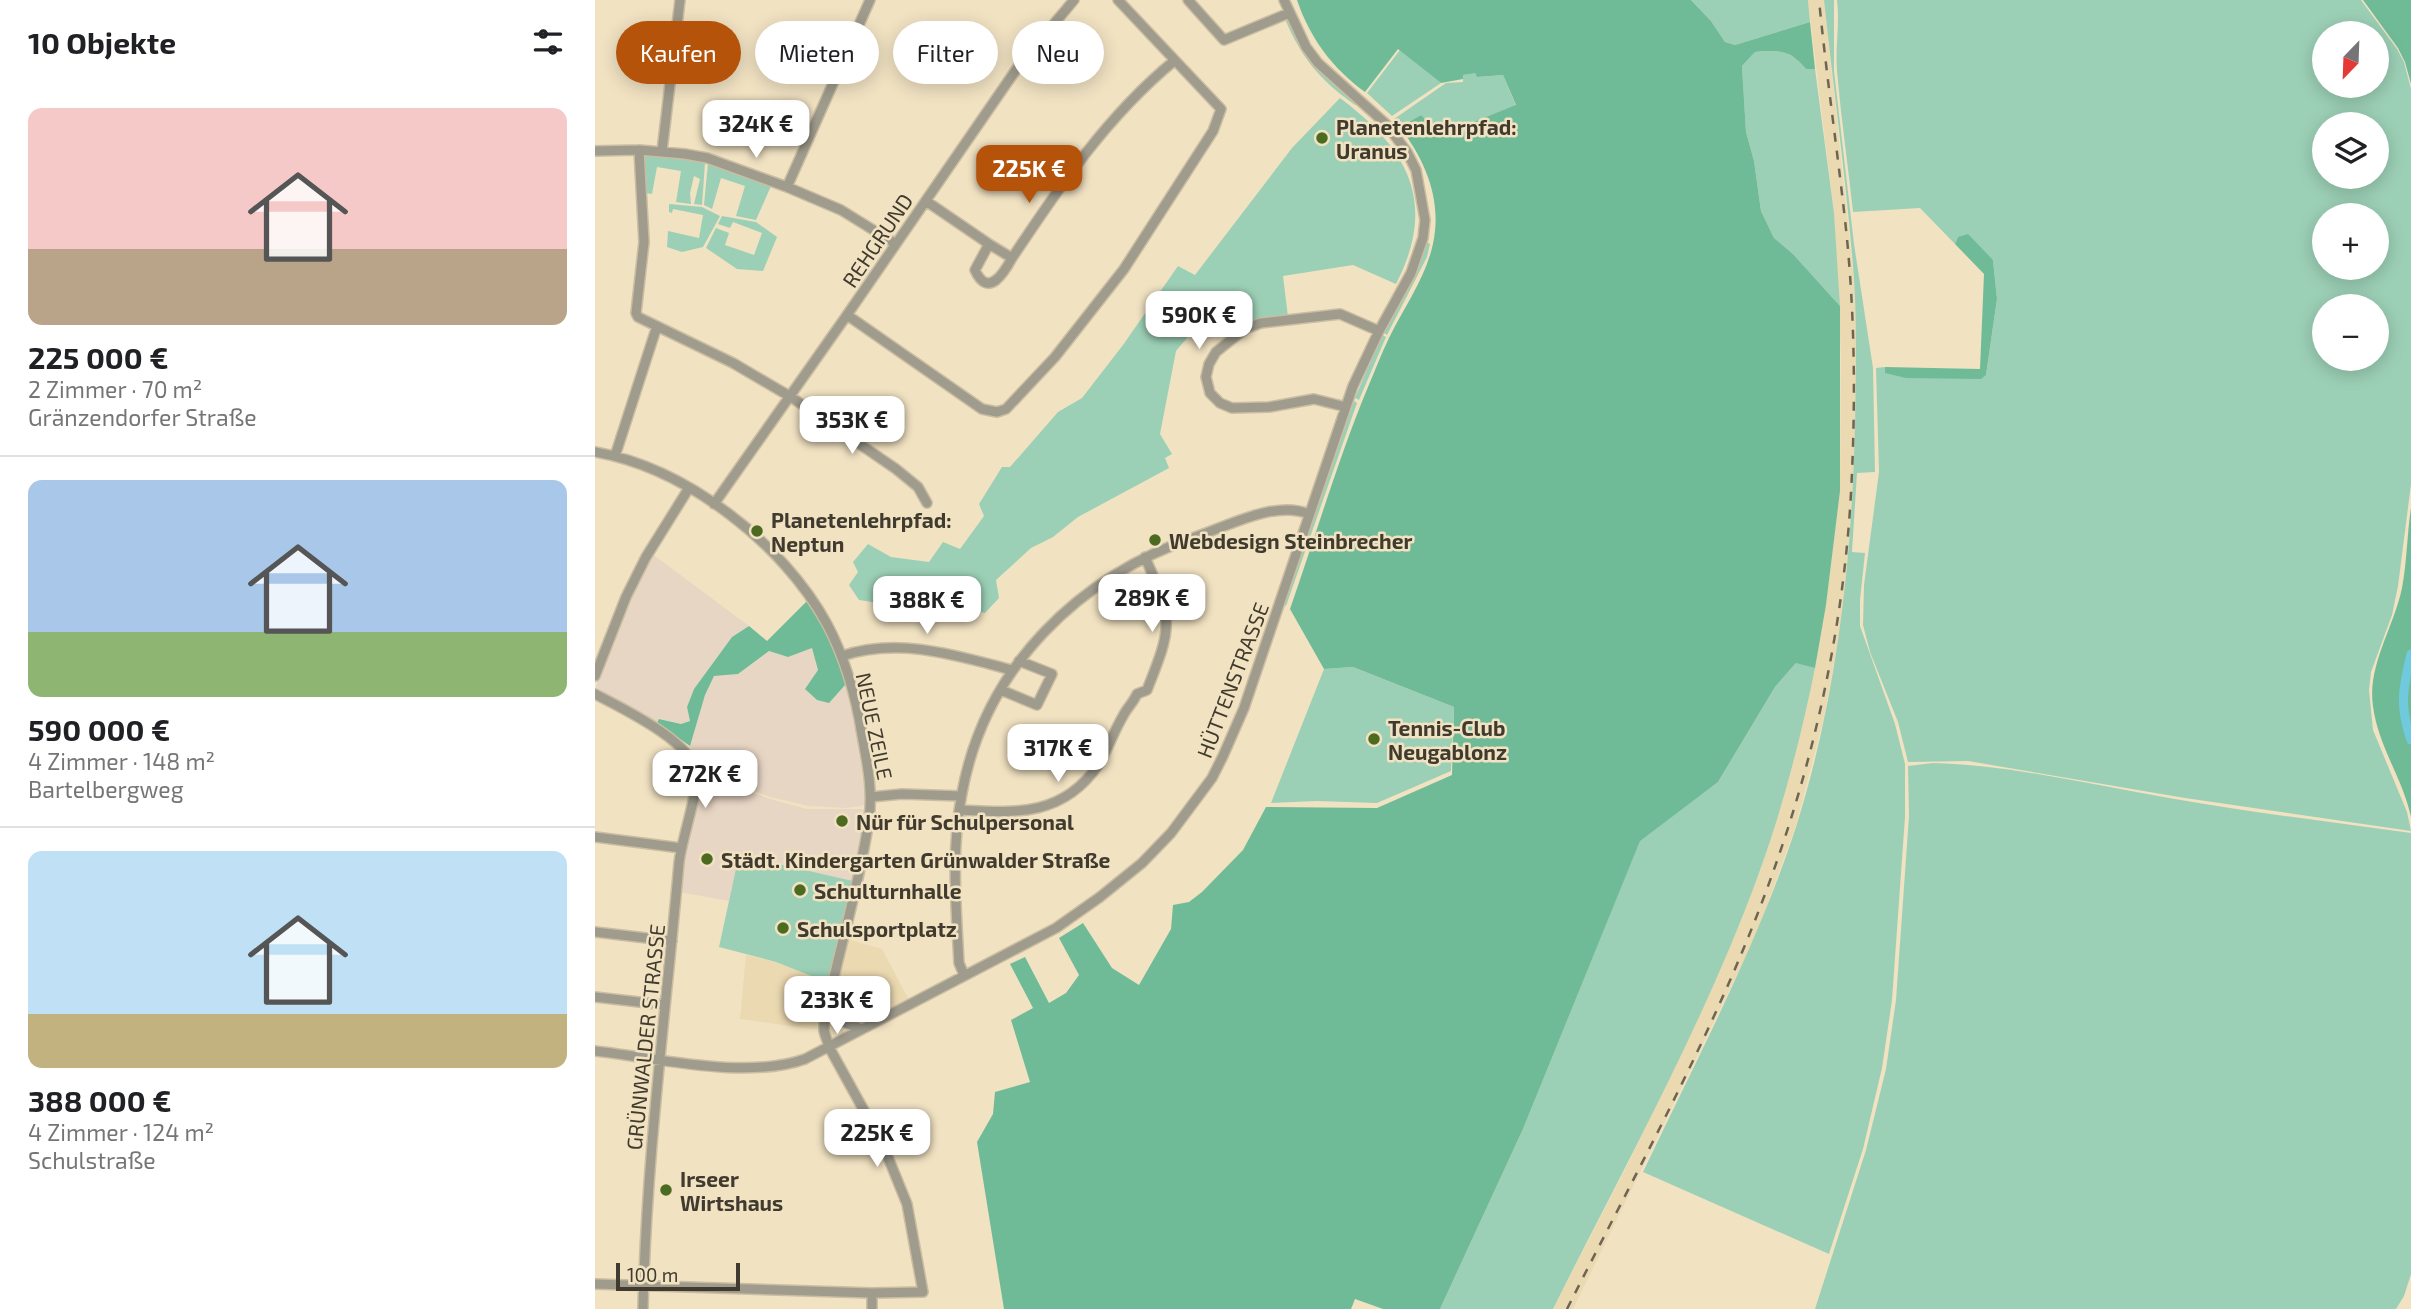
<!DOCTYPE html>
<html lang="de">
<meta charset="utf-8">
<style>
body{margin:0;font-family:"Exo 2",sans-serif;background:#f6f6f6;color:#202124;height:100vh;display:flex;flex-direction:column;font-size:26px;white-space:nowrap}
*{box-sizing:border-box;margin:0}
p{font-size:23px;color:#757577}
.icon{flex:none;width:38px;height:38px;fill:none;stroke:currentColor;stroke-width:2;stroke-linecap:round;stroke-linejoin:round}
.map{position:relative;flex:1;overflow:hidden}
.sheet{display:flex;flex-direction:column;background:#fff;width:595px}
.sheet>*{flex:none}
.banner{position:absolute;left:21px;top:21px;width:665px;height:63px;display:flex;gap:14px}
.needle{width:46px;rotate:203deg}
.fabs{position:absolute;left:1717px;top:21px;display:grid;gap:14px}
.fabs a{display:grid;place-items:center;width:77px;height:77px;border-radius:50%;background:#fff;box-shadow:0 4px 18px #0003;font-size:35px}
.scale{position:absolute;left:21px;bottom:18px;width:124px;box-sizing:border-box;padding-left:7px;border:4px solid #403b2e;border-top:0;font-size:19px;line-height:24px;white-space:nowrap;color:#403b2e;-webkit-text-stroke:5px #f1e2c2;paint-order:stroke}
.price{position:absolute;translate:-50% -60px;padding:0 16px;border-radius:14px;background:#fff;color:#222;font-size:23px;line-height:46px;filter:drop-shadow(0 2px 4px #0008)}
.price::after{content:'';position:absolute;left:50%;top:42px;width:21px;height:16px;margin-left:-10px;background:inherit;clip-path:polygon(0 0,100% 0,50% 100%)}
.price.current{background:#b45309;color:#fff}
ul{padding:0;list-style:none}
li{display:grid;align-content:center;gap:14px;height:371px;padding:0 28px}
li+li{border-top:2px solid #e0e0e0}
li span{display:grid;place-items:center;height:217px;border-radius:14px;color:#555}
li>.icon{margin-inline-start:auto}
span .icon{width:126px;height:126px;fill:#fffc;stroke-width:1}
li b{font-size:30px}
h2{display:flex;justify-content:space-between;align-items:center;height:84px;padding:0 28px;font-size:30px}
.tag{padding:0 24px;border-radius:32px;background:#fff;box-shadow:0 4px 18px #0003;font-size:24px;line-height:63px}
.tag.current{background:#b45309;color:#fff}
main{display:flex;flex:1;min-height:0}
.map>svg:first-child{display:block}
.built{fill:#ebd9b1}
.education{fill:#e8d6c5}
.green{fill:#9cd0b6;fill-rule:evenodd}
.forest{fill:#6fbb98}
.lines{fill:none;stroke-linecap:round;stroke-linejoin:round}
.canal{stroke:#6fcade;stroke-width:9}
.minor-casing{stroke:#cabda1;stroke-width:12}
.minor{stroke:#9f9b8d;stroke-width:9}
.rail{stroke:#6d6553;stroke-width:2.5;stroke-dasharray:9 9;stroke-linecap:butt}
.poi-dot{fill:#4d6b20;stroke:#f1e2c2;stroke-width:2.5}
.labels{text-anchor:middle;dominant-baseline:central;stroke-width:5;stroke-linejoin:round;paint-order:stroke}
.poi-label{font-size:21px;font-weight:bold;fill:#403b2e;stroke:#f1e2c2;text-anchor:start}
.street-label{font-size:21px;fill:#403b2e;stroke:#f1e2c2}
</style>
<main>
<section class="sheet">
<h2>10 Objekte<svg class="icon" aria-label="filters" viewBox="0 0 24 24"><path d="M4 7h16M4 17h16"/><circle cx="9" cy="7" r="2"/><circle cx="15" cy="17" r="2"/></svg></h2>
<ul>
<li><span style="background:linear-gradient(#f6c9c9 65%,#b9a48a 0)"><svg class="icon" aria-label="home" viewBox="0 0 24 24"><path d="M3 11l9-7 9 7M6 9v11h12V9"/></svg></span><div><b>225 000 €</b><p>2 Zimmer · 70 m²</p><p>Gränzendorfer Straße</p></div></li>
<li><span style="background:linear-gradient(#a9c7e8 70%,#8fb573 0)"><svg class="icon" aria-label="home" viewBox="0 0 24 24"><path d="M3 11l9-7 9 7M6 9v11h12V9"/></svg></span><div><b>590 000 €</b><p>4 Zimmer · 148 m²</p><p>Bartelbergweg</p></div></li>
<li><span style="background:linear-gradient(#bfe0f5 75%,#c2b280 0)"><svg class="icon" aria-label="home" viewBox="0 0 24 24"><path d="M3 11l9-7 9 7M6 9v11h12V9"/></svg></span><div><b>388 000 €</b><p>4 Zimmer · 124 m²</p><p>Schulstraße</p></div></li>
</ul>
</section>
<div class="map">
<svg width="1816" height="1309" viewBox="0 0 1816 1309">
<rect width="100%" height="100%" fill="#f1e2c2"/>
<path class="built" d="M1213 0H1229L1259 281 1262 357 1259 493 1246 627 1228 721 1201 825 1161 936 978 1309H958L1033 1164 1112 999 1165 871 1197 766 1220 668 1231 605 1245 491 1246 355 1239 213Z
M252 939 287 949 314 1000 269 1024 245 1016 236 1009Z
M151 955 181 962 234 983 224 1030 145 1019Z"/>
<path class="education" d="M56 553 154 626 137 637 99 689 92 707 95 721 87 724 65 719 62 723 0 690 9 660 32 600Z
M217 648 223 670 211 689 234 703 251 684 263 743 271 805 252 808 213 806 175 797 103 769 100 763 102 758 95 746 110 695 119 676 143 674 174 651 193 657Z
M104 773 175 799 212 809H270L258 881 144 856 134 901 84 892 89 850Z"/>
<path class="green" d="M1096 0H1213L1215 22 1140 45 1130 42 1116 21Z
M1229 0H1239V71L1259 244 1278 368 1280 472 1262 473 1257 552 1270 553 1265 600V626L1300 724 1310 764V817L1297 1000 1287 1068 1268 1149 1234 1254 1048 1172C1102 1058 1162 947 1201 827 1242 697 1257 561 1260 425 1261 376 1262 327 1259 279 1252 186 1239 93 1229 0Z
M1242 0H1766L1802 49 1809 62 1816 89V484L1803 586 1797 615 1776 672 1774 690 1778 730 1812 812 1816 831 1590 798 1373 761 1313 762 1303 722 1275 652 1268 625 1269 585 1284 472 1281 368 1290 367V373L1391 375 1402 299 1398 260 1363 237 1360 244 1325 208 1258 212C1253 165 1246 118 1242 71 1240 47 1245 24 1242 0ZM1729 33H1782V86H1729ZM1729 124H1782V177H1729ZM1729 215H1782V268H1729ZM1729 306H1782V359H1729Z
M692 18C711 56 727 78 762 103L760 105C725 80 707 59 690 19Z
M805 50 846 83 797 116 772 93Z
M1187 50 1202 59 1211 69H1220L1239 213 1245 306 1198 254 1179 238 1166 211 1159 161 1151 132 1147 66 1160 52Z
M880 72 882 77 908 75 921 106 871 125 869 133C849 135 840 129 826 115L805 127 799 119 851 83 868 82V75Z
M745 98C813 149 843 202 801 284L758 265 688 276 693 317 634 338 607 320 581 351 565 434 577 454 570 458 574 468 483 517 458 537 436 548 401 580 404 598 390 613 335 600 286 595 284 603 264 600 254 585 263 572 258 562 273 544 296 557 334 562 348 542 365 549 389 516 384 504 407 467H415L463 412 487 398 528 345 583 266 600 275 697 148Z
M49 155 89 158 110 163 107 205 99 204 105 179 99 176 95 193 96 204 81 202 86 171 62 167 57 194 50 193Z
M113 163 176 186 161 220 141 216 150 186 126 178 117 209 109 205Z
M74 204 107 207 125 216 108 247 87 252 72 247 73 231 104 238 108 215 78 209 77 213 74 212Z
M127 216 161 222 182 237 168 271 142 269 111 248 121 228 134 233 130 245 159 255 167 233 138 222 135 228 123 224Z
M832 242 835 244 832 257 792 335 788 332 820 275Z
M787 335 791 337 764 400 760 398Z
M759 401 762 403 691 606 689 604Z
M1202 662 1220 668C1206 737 1188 807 1164 873 1109 1024 1030 1165 958 1309H845L928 1129 1045 840 1123 782 1180 687Z
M758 667 859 707 856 771 782 803 721 801 676 803 729 669Z
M1338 763C1417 765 1496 785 1574 798 1654 812 1735 822 1816 833V1274L1809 1296 1801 1309H1220L1271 1150 1291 1069 1301 1000 1314 816 1313 766Z
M144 855 258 881 234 983 181 962 124 947Z"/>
<path class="forest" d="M702 0H1096L1116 21 1130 42 1140 45 1215 22 1220 69H1211C1194 49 1186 50 1160 52L1147 66 1151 132 1159 161 1166 211 1179 238 1198 254 1245 306V491L1231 605 1220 668 1201 663 1180 687 1123 782 1045 841 928 1129 845 1309H788L760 1299 756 1309H409L382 1142 398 1114 400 1092 435 1082 416 1020 438 1008 415 964 430 957 454 1003 471 993 484 975 464 938 488 923 517 968 544 985 576 929 578 905 594 902 607 892 648 850 671 807 782 808 857 775 859 707 758 667 729 669 695 609C721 535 743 459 773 387 780 371 786 354 794 338 811 303 836 271 840 231 844 192 828 158 805 127L826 115C840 129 849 135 869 133L871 125 921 105 908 75 882 77 880 73 868 75V79L846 83 803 49 770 92C737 68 715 38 702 0Z
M1768 0H1816V84L1810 62 1803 48Z
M1373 234 1398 260 1402 299 1391 375 1386 379 1311 378 1290 373V367L1385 369 1389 274 1360 244 1363 237Z
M1816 508V817C1808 779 1783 746 1778 706 1772 666 1799 627 1807 588 1812 562 1812 534 1816 508Z
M212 601C230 628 243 653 251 684L234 703 222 700 210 689 223 670 217 648 193 657 174 651 143 674 119 676 110 695 95 746 62 723 64 719 86 724 95 721 92 707 99 689 137 637 154 626 172 641Z"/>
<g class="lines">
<path class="canal" d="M1816 654C1808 688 1804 706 1816 740"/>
<g class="minor-casing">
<path id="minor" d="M593 0 629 40 694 13
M44 150 49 242 41 313 43 317 138 363 196 397 301 469 323 487 332 503
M0 151 44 150 90 154 112 158 192 187 246 210 301 244
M67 151 85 0
M192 187 275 0
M331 201 394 244
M417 258C409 273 393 299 380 270L394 244 417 258C465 186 512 116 579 61
M252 315 387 409 402 412 411 409 460 357 529 269 618 131 626 109 523 0
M751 407 719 399 674 407 637 408 625 403 615 393 611 377 614 364 621 352 641 336 652 328 666 323 745 314 784 331
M0 452C91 468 188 543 232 624 250 658 261 697 267 735 272 762 278 791 274 819 267 869 253 919 241 969 237 988 228 1012 229 1031 230 1036 233 1042 234 1047L288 1145 312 1204 328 1292 277 1293 0 1284
M20 456 62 326
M119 504 252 315 425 64 479 0
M247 656C304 637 360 655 417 670
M0 676 31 597 51 557 94 488
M406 690 442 705 457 674 424 661
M0 694C27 708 91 739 101 769 106 785 86 841 84 863 71 1011 51 1160 48 1309
M276 797 307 794 366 796
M365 810C421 813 468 817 504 764 513 749 519 731 528 716 532 708 538 703 542 694L552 690C578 625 578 621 550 557
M0 837 86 848
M0 932 77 941
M369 975 364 963C361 906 356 849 367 793 390 667 484 576 603 536 635 525 681 500 714 514
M0 997 70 1005
M232 1011 243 1020 267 1029
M0 1051C62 1058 152 1080 210 1059L461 928 505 897 547 863 576 833 617 778 628 756 649 708 758 386 784 331 816 273 828 238 830 220 821 170 812 152 791 124 723 63 711 47 689 0
M277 1309V1293"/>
</g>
<use href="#minor" class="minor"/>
<path class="rail" d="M972 1309C1043 1168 1124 1024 1177 875 1221 753 1249 621 1256 493 1261 400 1260 304 1249 211 1241 141 1231 71 1224 0"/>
</g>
<g class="poi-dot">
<circle cx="727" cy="138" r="7"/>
<circle cx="162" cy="531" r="7"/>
<circle cx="560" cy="540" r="7"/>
<circle cx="779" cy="739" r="7"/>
<circle cx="247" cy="821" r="7"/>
<circle cx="112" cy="859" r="7"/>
<circle cx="205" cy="890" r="7"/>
<circle cx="188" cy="928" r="7"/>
<circle cx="71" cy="1190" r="7"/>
</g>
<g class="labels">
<g class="poi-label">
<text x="741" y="126">Planetenlehrpfad:<tspan x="741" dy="24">Uranus</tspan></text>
<text x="176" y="519">Planetenlehrpfad:<tspan x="176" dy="24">Neptun</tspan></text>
<text x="574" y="540">Webdesign Steinbrecher</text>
<text x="793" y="727">Tennis-Club<tspan x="793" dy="24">Neugablonz</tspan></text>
<text x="261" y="821">Nür für Schulpersonal</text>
<text x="126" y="859">Städt. Kindergarten Grünwalder Straße</text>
<text x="219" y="890">Schulturnhalle</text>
<text x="202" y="928">Schulsportplatz</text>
<text x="85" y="1178">Irseer<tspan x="85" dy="24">Wirtshaus</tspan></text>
</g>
<g class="street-label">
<text transform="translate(282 240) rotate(-56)">REHGRUND</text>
<text transform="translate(637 680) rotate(-69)">HÜTTENSTRASSE</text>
<text transform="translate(280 726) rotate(78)">NEUE ZEILE</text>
<text transform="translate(50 1037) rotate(-84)">GRÜNWALDER STRASSE</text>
</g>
</g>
</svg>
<div class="fabs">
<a><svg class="needle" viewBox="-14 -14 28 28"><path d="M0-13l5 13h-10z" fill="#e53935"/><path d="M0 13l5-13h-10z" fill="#757577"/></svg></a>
<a><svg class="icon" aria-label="layers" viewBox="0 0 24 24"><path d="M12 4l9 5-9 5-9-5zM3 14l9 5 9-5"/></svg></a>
<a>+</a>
<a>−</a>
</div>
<div class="scale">100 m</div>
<b class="price" style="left:161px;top:160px">324K €</b>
<b class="price current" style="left:434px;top:205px">225K €</b>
<b class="price" style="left:604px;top:351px">590K €</b>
<b class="price" style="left:257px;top:456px">353K €</b>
<b class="price" style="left:557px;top:634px">289K €</b>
<b class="price" style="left:332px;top:636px">388K €</b>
<b class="price" style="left:463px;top:784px">317K €</b>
<b class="price" style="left:110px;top:810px">272K €</b>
<b class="price" style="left:242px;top:1036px">233K €</b>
<b class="price" style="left:282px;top:1169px">225K €</b>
<div class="banner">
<a class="tag current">Kaufen</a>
<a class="tag">Mieten</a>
<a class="tag">Filter</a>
<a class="tag">Neu</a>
</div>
</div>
</main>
